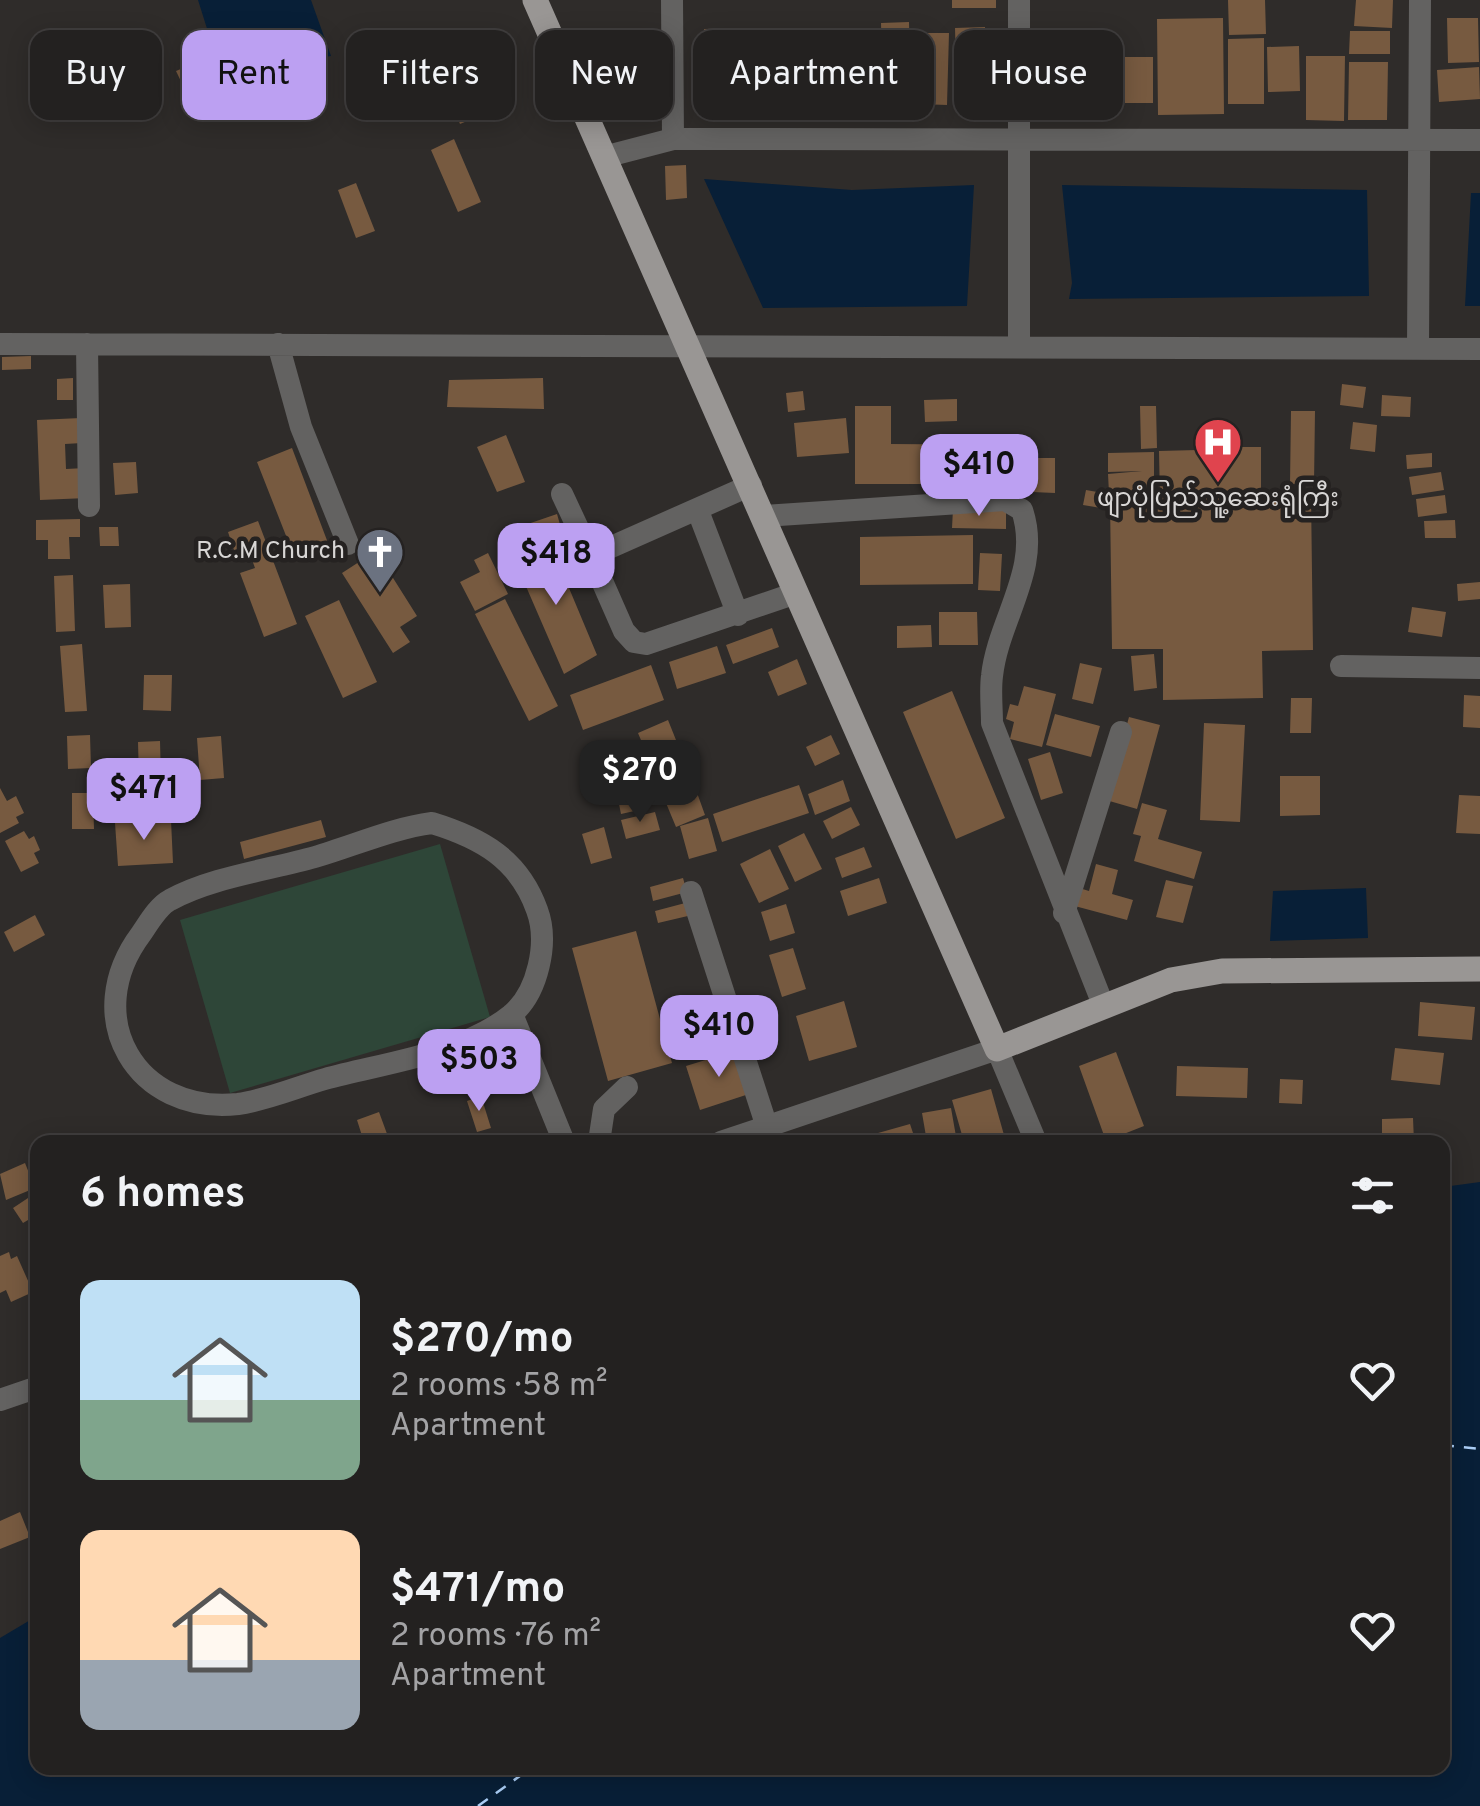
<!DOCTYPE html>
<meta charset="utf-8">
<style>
body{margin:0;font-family:Overpass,"Noto Sans Myanmar",sans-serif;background:#2b2929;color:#f1f3f6;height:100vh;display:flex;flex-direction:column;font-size:38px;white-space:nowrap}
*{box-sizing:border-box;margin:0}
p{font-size:32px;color:#a3a3a5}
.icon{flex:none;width:55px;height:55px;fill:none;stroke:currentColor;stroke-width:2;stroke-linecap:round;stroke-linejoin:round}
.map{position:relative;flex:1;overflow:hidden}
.panel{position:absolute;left:30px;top:1135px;width:1420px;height:640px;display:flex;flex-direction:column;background:#232120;border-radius:20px;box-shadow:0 5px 25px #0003,0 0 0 2px #403e3e}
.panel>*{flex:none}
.guide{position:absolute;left:30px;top:30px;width:1420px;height:90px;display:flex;gap:20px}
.price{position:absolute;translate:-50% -85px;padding:0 22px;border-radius:20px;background:#bca0f2;color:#111;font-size:32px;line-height:65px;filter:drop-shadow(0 2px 5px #0008)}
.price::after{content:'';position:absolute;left:50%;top:60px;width:30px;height:22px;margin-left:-15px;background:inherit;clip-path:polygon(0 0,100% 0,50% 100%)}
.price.selected{background:#222;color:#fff}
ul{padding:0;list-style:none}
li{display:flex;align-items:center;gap:30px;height:250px;padding:0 50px}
li span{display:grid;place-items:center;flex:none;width:280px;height:200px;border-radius:20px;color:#555}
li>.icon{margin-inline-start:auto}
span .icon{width:120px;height:120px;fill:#fffc;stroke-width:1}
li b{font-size:42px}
h2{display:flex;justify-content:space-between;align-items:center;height:120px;padding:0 50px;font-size:42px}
.tag{padding:0 35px;border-radius:20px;background:#232120;box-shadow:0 5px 25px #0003,0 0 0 2px #403e3e;font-size:35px;line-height:90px}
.tag.selected{background:#bca0f2;color:#111}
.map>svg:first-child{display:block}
.green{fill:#2e4638}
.water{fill:#081f37}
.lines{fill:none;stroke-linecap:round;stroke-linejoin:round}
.ferry{stroke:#abcef6;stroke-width:2.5;stroke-dasharray:12 10;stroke-linecap:butt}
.building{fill:#775a40}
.minor{stroke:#636261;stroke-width:22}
.major{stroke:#999694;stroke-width:25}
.labels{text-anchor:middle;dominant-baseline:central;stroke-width:9;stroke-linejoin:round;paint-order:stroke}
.poi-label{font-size:25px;fill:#d8d6d5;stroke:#252221}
</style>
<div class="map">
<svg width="1480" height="1806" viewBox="0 0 1480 1806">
<rect width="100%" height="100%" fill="#2f2c2a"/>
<path class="green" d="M440 844 490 1017 230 1093 180 920Z"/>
<path class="water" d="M198 0H311L331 56 221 73Z
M704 179 852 190 974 185 967 306 763 308Z
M1062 185 1367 190 1369 296 1069 299 1072 283Z
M1471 193H1480V306H1465Z
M1366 888 1368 938 1270 941 1273 891Z
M1480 1182V1806H0V1638L37 1616 38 1768H1442L1443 1187Z"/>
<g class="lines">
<path class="ferry" d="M1442 1445 1480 1449
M478 1806 531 1768"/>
</g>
<path class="building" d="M952 0H996V8H952Z
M1228 0H1265L1266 34 1229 35Z
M1356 0H1393L1392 28 1354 26Z
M1223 18 1224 114 1158 115 1157 19Z
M1447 18H1478L1479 62 1448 63Z
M909 22 911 103H883L881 23Z
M985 27 986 67H956L955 28Z
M745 28 746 109 705 110 704 29Z
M1038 28H1095V118L1039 119Z
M1350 31H1390V54H1349Z
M840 32 841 92 807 93 806 33Z
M920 33H949L947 105 919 104Z
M769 34H799L800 91H770Z
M870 35 872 103H849L848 36Z
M1264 38V104H1228V39Z
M1299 46 1300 91 1268 92 1267 47Z
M467 54 491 111 460 124 441 78 448 75 443 64Z
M1306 56H1345L1344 121 1306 120Z
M1125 57H1153V103H1125Z
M479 59 499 106 492 109 472 62Z
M1349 62H1388L1387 120H1348Z
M195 63 206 88 188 96 176 71Z
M1479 67 1480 99 1439 102 1437 70Z
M1009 69V108H979L978 70Z
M955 71H974L975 107 956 108Z
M433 73 436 96 424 101 416 79Z
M454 139 481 202 458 212 431 150Z
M686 165 687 198 666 200 665 166Z
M356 183 375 231 356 238 338 190Z
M31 356V369L2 370V357Z
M73 378V400H57V379Z
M543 378 544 409 447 407 449 380Z
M1342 384 1366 387 1363 408 1340 405Z
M803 391 805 410 788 412 786 393Z
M1382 395 1411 397 1410 417 1381 416Z
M957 399V421L925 422 924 400Z
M855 406H891V444L1028 445V484H855Z
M1140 406H1156L1157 448 1141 449Z
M1291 411H1315L1314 484H1290Z
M81 418 82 443 65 444 66 469 85 468 87 498 40 500 37 420Z
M846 418 849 453 797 457 794 423Z
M1353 422 1377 425 1375 452 1350 449Z
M1219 430 1220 447H1261V496L1311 495 1313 650 1262 651 1263 698 1163 700V649H1112L1110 501 1160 500 1159 451 1197 450 1196 431Z
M506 435 525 482 497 492 477 447Z
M292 448 328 543 294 556 257 462Z
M1154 452V492L1109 493 1108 474 1142 471 1108 472V453Z
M1432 453V467L1407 469 1406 455Z
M1033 458H1055V493L1032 492Z
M136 462 138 493 115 495 113 463Z
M1441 472 1444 490 1412 495 1409 477Z
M1086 490 1103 493 1101 508 1083 505Z
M1445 495 1447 513 1418 517 1416 499Z
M953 509 1006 510V529L952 528Z
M557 514 561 528 524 541 519 527Z
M80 519V537H69L70 559H48V540H36V520Z
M1455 520 1456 538H1425L1424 521Z
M258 521 297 624 264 637 240 573 255 568 247 546 234 550 228 532Z
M99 527H118L119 546H100Z
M973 535V584L860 585V537Z
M551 545 597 655 564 674 515 561Z
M376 551 417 616 400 627 410 642 393 653 342 573Z
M488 553 508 594 475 611 460 582 480 572 474 560Z
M980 553 1002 554 1000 591 978 590Z
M73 575 75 631 56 632 54 576Z
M1480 582V599L1458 601 1457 584Z
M130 584 131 627 105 628 103 585Z
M505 599 558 706 529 721 475 614Z
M339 600 377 682 343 698 305 616Z
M1412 607 1446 612 1442 637 1408 632Z
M939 612H977L978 645H939Z
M931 625 932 647 897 648V626Z
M772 628 779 647 733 664 726 645Z
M82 644 87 711 65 712 60 646Z
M717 646 726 673 677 689 669 662Z
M1154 654 1157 688 1134 691 1131 656Z
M797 659 807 684 778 696 768 672Z
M1080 663 1102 668 1093 704 1072 699Z
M651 665 664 700 583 730 570 695Z
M144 675H172L171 711 143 710Z
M1024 686 1056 694 1042 747 1010 739 1014 722 1006 719 1010 704 1018 706Z
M952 691 1005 818 956 839 903 712Z
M1464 695 1480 696V728L1463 727Z
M1291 698H1312L1311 733H1290Z
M1055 714 1100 726 1091 757 1046 745Z
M1129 717 1160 725 1137 809 1106 800Z
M668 720 678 745 648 757 638 733Z
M1204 723 1245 725 1240 822 1200 820Z
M90 735 91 768 68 769 67 736Z
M831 735 840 754 815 766 806 747Z
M221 736 224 778 200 780 197 738Z
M160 741 161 779 139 780 138 742Z
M628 746 634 763 609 771 604 755Z
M1050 752 1063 793 1041 800 1028 759Z
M687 756 697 781 668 792 658 767Z
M637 774 640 786 616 793 612 781Z
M1280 776H1320V815L1280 816Z
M843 780 850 801 815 815 808 794Z
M799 785 809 813 722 842 713 814Z
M0 788 7 801 16 796 24 813 16 817 19 823 0 833Z
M696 790 705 815 676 827 666 803Z
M72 793H93L94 829H72Z
M645 793 648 808 621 814 618 799Z
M1459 795 1480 796V834L1456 833Z
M1142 803 1167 810 1158 839 1202 852 1194 879 1134 861 1141 836 1133 834Z
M851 807 860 825 832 839 823 821Z
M655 812 660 830 626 839 621 820Z
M708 818 717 851 689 859 680 826Z
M171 820 173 863 118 866 115 823Z
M321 820 326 837 244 859 240 842Z
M604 827 612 858 591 864 582 834Z
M24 831 29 839 34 836 40 850 34 853 39 863 21 872 5 841Z
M804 833 822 869 795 882 778 846Z
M864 847 872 867 842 878 835 858Z
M770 849 789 889 759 903 740 864Z
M1096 864 1118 870 1112 894 1133 900 1127 920 1071 905 1076 887 1089 891Z
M683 878 687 892 653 901 650 887Z
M879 878 887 903 848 916 840 891Z
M1166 880 1193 886 1183 923 1156 917Z
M689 902 692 915 658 923 655 911Z
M786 904 795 933 770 941 761 912Z
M35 915 45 935 14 952 4 932Z
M636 931 672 1063 608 1081 572 948Z
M793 948 806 989 782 997 769 955Z
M844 1001 857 1047 809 1061 796 1016Z
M1420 1002 1475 1007 1472 1040 1418 1036Z
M1395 1048 1444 1053 1440 1085 1391 1080Z
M738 1050 752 1093 700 1110 686 1066Z
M1116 1052 1144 1126 1106 1141 1079 1066Z
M1177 1066 1248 1068 1247 1098 1176 1096Z
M1280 1079 1303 1080 1302 1104 1279 1103Z
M991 1089 1004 1135 964 1142 952 1100Z
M481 1096 491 1128 477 1132 467 1101Z
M951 1108 957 1142H927L922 1113Z
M379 1112 390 1142H364L357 1120Z
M1413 1118 1414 1142H1382V1119Z
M910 1124 916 1142H873L871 1135Z
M25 1163 35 1188 6 1200 0 1174Z
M28 1198 38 1214 23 1223 13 1208Z
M9 1252 11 1259 17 1256 33 1292 11 1302 6 1290 0 1293V1256Z
M20 1512 30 1537 0 1549V1521Z"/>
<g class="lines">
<path class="minor" d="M672 0 673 139
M1019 0V347
M604 157 673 139 1480 140
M0 344 1480 349
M87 344 89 506
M278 344 301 427 348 544
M1418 349 1420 0
M751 485 591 556 624 631 634 642 646 644 796 593
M562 494 591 556
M698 511 738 615
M764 516 1005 500 1022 510C1042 569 998 619 992 676 990 691 992 708 992 723L1104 1007
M1341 666 1480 668
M432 823C481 838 519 859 537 910 549 942 538 993 511 1015 463 1054 383 1063 325 1079 297 1087 267 1100 238 1104 136 1115 79 1017 141 934 148 924 158 906 170 900 212 877 269 870 315 857 353 846 393 828 432 823Z
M691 892 767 1127
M1064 913 1121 732
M512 1014 564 1142
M599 1142 604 1109 627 1087
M721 1142 997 1049 1036 1142
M0 1400 38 1387"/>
<path class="major" d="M535 0 997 1049 1171 980 1222 971 1480 969"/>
</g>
<defs>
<g id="hospital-pin" transform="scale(2.5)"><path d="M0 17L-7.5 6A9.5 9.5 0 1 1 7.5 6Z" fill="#e0444e" stroke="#252221"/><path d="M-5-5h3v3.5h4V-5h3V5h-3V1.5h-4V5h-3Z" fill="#fff"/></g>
<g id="church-pin" transform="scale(2.5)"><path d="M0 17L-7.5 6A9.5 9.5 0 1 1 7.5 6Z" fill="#6b7280" stroke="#252221"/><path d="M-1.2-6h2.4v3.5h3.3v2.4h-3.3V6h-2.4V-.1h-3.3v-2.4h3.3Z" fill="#fff"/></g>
</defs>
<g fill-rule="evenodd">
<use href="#hospital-pin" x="1218" y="442"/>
<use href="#church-pin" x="380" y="552"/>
</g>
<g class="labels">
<g class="poi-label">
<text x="1218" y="500">ဖျာပုံပြည်သူ့ဆေးရုံကြီး</text>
<text x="345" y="552" text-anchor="end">R.C.M Church</text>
</g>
</g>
</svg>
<b class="price" style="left:979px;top:519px">$410</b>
<b class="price" style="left:556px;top:608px">$418</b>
<b class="price selected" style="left:640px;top:825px">$270</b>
<b class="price" style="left:144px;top:843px">$471</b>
<b class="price" style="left:719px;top:1080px">$410</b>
<b class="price" style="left:479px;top:1114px">$503</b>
<div class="guide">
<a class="tag">Buy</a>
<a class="tag selected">Rent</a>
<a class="tag">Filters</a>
<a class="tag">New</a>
<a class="tag">Apartment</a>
<a class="tag">House</a>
</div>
<section class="panel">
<h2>6 homes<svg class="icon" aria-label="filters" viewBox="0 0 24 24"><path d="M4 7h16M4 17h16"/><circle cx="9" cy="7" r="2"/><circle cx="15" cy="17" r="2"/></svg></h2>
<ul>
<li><span style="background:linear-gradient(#bfe0f5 60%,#7fa58c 0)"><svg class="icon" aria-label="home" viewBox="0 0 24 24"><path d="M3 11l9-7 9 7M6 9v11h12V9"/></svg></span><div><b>$270/mo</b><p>2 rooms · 58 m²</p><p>Apartment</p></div><svg class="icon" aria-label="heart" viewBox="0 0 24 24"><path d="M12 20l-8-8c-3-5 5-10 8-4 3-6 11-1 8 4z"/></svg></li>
<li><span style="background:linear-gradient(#ffd9b3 65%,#9aa5b1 0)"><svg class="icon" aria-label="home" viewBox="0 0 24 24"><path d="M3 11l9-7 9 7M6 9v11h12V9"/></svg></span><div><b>$471/mo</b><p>2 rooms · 76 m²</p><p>Apartment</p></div><svg class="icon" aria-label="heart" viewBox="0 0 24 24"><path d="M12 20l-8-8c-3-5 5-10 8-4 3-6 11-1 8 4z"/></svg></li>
</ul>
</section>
</div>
